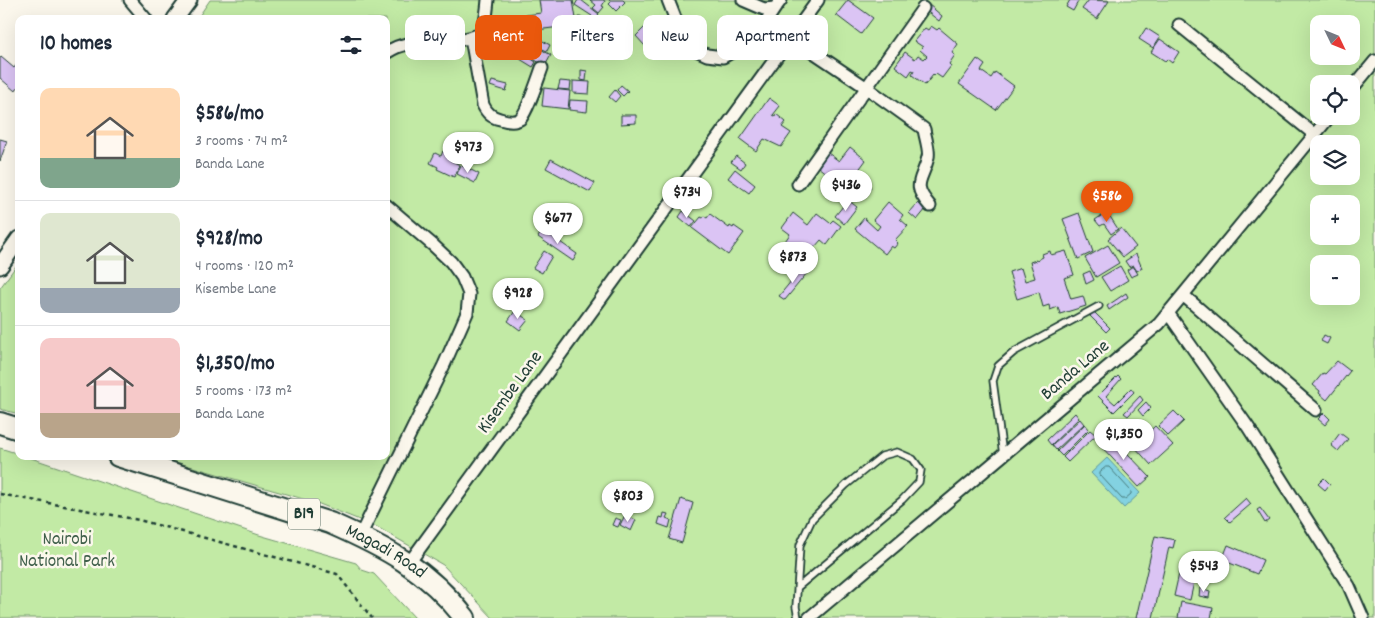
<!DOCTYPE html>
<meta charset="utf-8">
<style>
body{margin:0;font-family:Dekko,sans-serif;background:#f6f6f7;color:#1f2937;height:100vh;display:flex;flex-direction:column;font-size:19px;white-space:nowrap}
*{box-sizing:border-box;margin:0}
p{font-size:16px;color:#747a83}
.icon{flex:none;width:28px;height:28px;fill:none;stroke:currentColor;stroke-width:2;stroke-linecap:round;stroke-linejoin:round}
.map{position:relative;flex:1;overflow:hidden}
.drawer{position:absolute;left:15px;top:15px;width:375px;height:445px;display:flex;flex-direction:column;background:#fff;border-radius:10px;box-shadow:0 5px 20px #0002}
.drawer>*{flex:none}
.banner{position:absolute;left:405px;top:15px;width:475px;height:45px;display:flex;gap:10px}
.needle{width:32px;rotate:133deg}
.tools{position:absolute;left:1310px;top:15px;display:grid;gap:10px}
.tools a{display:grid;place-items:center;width:50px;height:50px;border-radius:10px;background:#fff;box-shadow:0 5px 20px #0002;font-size:25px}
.price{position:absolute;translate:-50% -42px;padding:0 11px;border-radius:18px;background:#fff;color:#222;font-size:16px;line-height:32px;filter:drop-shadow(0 1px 2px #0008)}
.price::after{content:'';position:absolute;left:50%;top:30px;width:15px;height:11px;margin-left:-8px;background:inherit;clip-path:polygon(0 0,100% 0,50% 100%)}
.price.active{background:#ea580c;color:#fff}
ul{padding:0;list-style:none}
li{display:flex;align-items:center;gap:15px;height:125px;padding:0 25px}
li+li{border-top:1px solid #e0e1e3}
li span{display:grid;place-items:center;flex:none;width:140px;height:100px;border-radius:10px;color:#555}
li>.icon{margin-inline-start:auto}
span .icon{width:60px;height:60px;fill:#fffc;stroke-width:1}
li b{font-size:21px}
h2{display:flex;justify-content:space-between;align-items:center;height:60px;padding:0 25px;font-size:21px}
.chip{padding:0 18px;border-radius:10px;background:#fff;box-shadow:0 5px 20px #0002;font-size:18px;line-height:45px}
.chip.active{background:#ea580c;color:#fff}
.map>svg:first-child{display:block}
.green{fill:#c2eaa5;stroke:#70946c;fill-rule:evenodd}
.water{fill:#83d2e1;stroke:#5b969c}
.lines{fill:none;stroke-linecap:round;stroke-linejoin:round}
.shore{stroke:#477979;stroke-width:1}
.building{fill:#dbc4f4;stroke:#1f3d34}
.service-casing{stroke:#1f3d34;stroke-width:9}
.minor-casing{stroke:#1f3d34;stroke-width:15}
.tertiary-casing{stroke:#1f3d34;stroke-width:19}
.trunk-casing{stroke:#1f3d34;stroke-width:24}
.path{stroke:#1f3d34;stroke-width:2.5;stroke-dasharray:4 4;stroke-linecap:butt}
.service{stroke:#fbf7ec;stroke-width:5.5}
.minor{stroke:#fbf7ec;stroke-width:11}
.tertiary{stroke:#fbf7ec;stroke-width:15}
.trunk{stroke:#fbf7ec;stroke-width:20}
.labels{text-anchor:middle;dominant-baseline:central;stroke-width:5;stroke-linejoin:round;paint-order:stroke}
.shield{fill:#fbf7ec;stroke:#61756b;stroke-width:1}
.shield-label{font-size:18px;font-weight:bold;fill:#1f3d34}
.street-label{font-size:19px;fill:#1f3d34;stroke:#fbf7ec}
.park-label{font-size:19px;fill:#40604b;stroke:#fbf7ec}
</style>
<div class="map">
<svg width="1375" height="618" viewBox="0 0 1375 618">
<rect width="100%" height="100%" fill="#fbf7ec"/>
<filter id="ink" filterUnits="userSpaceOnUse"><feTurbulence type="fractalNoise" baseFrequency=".02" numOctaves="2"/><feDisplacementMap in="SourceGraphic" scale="10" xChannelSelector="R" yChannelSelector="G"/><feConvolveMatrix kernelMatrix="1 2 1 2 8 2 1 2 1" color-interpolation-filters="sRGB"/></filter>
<g filter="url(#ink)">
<path class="green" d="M210 0H1375V618H493L443 565 377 527 317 503 155 456H386V19H197ZM1319 24H1351V56H1319ZM1319 84H1351V116H1319ZM1319 144H1351V176H1319ZM1319 204H1351V236H1319ZM1319 264H1351V296H1319Z
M19 262V414L0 409V288Z
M0 448 19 454V456H25L259 535 356 563 362 570 374 574 415 618H0Z"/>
<path class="water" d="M1107 458 1140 493 1124 508 1091 473Z"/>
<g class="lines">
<path class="shore" d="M1106 467H1109L1131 491V494L1125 499H1122L1100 475V472Z"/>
</g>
<path class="building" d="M539 0H573L577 25 528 31 526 15 541 13Z
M578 0H581L599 14 597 16H599L595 21 591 17 592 16 575 5Z
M590 0H603L605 1 602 6 604 7 599 13 593 8 596 5Z
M609 0H623L625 2 616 11 609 4 611 2Z
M848 0 873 18 861 34 836 15Z
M1070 0H1079L1073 11 1066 7Z
M1089 0 1109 1 1097 19 1082 9Z
M928 4 942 16 939 21 924 9Z
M578 17 591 18 589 29 577 27Z
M646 26 655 36 645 46 636 36Z
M931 26 937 30 939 28 958 44 952 53 955 55 949 64 951 66 942 78 936 74 934 76 933 75 925 85 912 75 914 71 912 70 908 76 895 66 905 52 915 59 918 55 924 59 927 56 920 50 923 47 914 41 925 28 928 30Z
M1146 28 1160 37 1153 48 1139 39Z
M1160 39 1179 52 1172 63 1167 59 1165 61 1151 52Z
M541 40 550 45 547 51 538 47Z
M559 40 582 41 581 52H559Z
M537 47 551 55 545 66 530 57Z
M525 52 531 55 530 58 536 62 533 67 520 59Z
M1 57 14 68 17 64 19 66V86L15 91 0 78V58Z
M977 59 985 65 981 71 991 78 995 72 1014 86 996 110 959 84Z
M581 70 587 71 586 81 581 80Z
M492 81 508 85 506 91 490 86Z
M560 81 571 82 570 90 558 89Z
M573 81 590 82 589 94 573 93Z
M621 85 628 91 623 96 617 90Z
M544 88 570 91 568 109 542 106Z
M615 90 620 96 615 102 609 97Z
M769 98 780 106 773 115 775 116 776 114 786 122 782 127 791 133 781 147 764 139 756 151 740 139Z
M570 100 588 101 587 112 569 110Z
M621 115H636V123L621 124Z
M0 139 7 141 0 161Z
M850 147 866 160 855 175 871 187 861 200 844 187 842 190 829 181 831 177 818 167 828 153 839 161Z
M443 151 452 155 450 160 460 165 454 177 437 169 438 167 430 163 435 153 441 156Z
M736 156 745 163 741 169 731 162Z
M551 159 595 183 590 192 546 168Z
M461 165 479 174 475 183 457 174Z
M735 169 755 185 749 193 728 178Z
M848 200 857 207 844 224 835 216Z
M888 202 903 215 900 219 908 226 895 240 898 243 894 248 891 246 885 254 855 229 864 218 877 230 880 226 873 220Z
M918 203 926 209 917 220 909 213Z
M683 211 696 221 691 227 679 217Z
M1107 212 1118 229 1111 234 1104 224 1100 226 1095 220Z
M793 213 808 225 817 213 830 223 833 220 841 226 827 245 821 240 808 255 797 247 794 252 783 244 790 234 782 228Z
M1079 213 1093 252 1078 259 1063 219Z
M710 214 729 228 730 226 733 228 734 226 744 233 728 255 692 228 701 217 703 218 704 216 707 218Z
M1121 228 1136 247 1123 257 1108 239Z
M543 230 577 254 573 261 538 237Z
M1108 245 1119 263 1096 277 1085 258Z
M544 251 552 256 542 273 533 268Z
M1050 251 1051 255 1066 251 1074 275 1064 278 1071 299 1083 296 1086 306 1060 314 1058 307 1050 310 1049 305 1043 307 1039 292 1017 299 1009 272 1021 268 1025 281 1035 278 1030 262 1036 260V261L1039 260V259L1043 257 1042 254Z
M1136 254 1142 268 1137 271 1133 265 1129 267 1125 261Z
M1120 266 1128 280 1110 291 1101 277Z
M1133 266 1138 274 1131 277 1127 270Z
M801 269 807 273 785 300 779 296Z
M1090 271 1094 280 1086 284 1083 274Z
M1126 293 1128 297 1109 310 1107 306Z
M515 311 528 320 520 330 508 321Z
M1094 312 1110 328 1106 332 1090 316Z
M1324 335 1330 338 1327 344 1321 341Z
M1337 361 1350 371 1327 400 1319 393 1320 391 1313 385 1323 373 1325 374Z
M1118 376 1121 379 1106 396 1115 404 1131 388 1134 392 1114 412 1098 396Z
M1140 396 1143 400 1128 416 1124 413Z
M1146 402 1151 408 1143 416 1138 410Z
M1174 411 1184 421 1168 436 1158 426Z
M1075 413 1079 418 1051 445 1047 440Z
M1324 413 1330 419 1325 425 1318 419Z
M1080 419 1084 424 1056 450 1052 445Z
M1085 424 1089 429 1062 456 1057 451Z
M1155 426 1173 445 1151 465 1134 446Z
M1090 430 1096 435 1068 462 1063 457Z
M1340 433 1348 439 1338 451 1331 445Z
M1109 434 1150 477 1139 487 1099 444Z
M1324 478 1330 484 1325 490 1318 484Z
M1246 498 1251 504 1230 522 1225 517Z
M681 499 693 503 682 543 669 539Z
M1260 508 1269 520 1265 523 1257 510Z
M664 513 668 514 666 518 671 520 669 528 658 524 660 517 663 518Z
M625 515 636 520 631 531 620 525Z
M615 518 621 520 618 527 612 525Z
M1155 536 1175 540 1173 548 1169 547 1153 618H1136Z
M1228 545 1263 560 1257 574 1222 560Z
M1180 569 1196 573 1190 600 1174 596Z
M1200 588 1210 591 1209 598 1199 596Z
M1181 602 1213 608 1211 618H1178Z"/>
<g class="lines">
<g class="service-casing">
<path id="service" d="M1003 455 993 381 998 366 1014 352 1099 306
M798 587 902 500 919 482 921 470 913 459 897 452 882 456 846 485 812 519 800 545 796 607 798 618"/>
</g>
<g class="minor-casing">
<path id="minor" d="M130 0 146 19
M668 0 684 41 694 49 707 55 723 57 747 43 759 32 775 8
M743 0 764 9 775 8 781 0
M1179 25 1315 135
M791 37 867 88 924 129C925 137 930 151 928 157 923 181 910 183 930 206
M471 38 483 105C487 113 491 117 500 119 506 121 514 123 520 119 527 113 538 79 542 68
M386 53C392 49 400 45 408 44 424 40 470 43 480 33 486 27 487 9 488 0
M1351 90 1375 61
M798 184 923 8
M1183 295 1316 410
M1168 313 1248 427 1349 586 1363 618
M360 536 444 365 467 313 469 294 462 277 451 262 434 246 386 205
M409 563 818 0
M809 618 1159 324 1330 116"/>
</g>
<g class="tertiary-casing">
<path id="tertiary" d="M175 19 189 0
M0 266 19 239"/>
</g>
<g class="trunk-casing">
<g id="trunk">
<path d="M0 423 19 429"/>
<path id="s1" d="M118 456 330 523C385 547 427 569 465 618"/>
</g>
</g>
<path class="path" d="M0 494 139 520 337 574 372 618"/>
<use href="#service" class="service"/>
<use href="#minor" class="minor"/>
<use href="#tertiary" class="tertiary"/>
<use href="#trunk" class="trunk"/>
</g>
</g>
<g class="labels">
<rect class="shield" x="288" y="498.5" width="32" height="31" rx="4"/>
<g class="shield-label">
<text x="304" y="514">B19</text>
</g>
<g class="street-label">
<text transform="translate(1076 371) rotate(-40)">Banda Lane</text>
<text transform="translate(511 393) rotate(-54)">Kisembe Lane</text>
<text stroke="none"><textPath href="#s1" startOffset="285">Magadi Road</textPath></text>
</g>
<g class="park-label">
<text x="67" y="540">Nairobi<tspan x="67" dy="22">National Park</tspan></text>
</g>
</g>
</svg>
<div class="tools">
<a><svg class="needle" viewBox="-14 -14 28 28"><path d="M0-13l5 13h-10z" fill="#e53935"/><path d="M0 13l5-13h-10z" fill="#747a83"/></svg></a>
<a><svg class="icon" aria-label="locate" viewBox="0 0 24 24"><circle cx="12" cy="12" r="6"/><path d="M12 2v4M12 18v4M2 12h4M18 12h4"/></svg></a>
<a><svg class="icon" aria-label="layers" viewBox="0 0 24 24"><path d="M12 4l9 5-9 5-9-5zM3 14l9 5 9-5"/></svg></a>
<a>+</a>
<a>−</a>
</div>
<b class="price" style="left:468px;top:174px">$973</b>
<b class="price" style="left:846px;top:212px">$436</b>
<b class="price" style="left:687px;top:219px">$734</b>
<b class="price active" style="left:1107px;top:223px">$586</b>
<b class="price" style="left:558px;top:245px">$677</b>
<b class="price" style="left:793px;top:284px">$873</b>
<b class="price" style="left:518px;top:320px">$928</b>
<b class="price" style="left:1124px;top:461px">$1,350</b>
<b class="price" style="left:628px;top:523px">$803</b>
<b class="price" style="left:1204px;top:593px">$543</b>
<div class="banner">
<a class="chip">Buy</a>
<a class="chip active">Rent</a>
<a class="chip">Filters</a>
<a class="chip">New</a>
<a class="chip">Apartment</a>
</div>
<section class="drawer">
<h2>10 homes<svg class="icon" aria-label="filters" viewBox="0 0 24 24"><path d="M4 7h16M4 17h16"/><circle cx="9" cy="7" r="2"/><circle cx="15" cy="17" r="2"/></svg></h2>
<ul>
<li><span style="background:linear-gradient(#ffd9b3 70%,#7fa58c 0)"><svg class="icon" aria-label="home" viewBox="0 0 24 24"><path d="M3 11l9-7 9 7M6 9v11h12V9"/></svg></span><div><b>$586/mo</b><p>3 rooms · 74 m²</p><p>Banda Lane</p></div></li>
<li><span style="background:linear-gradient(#dfe7d0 75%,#9aa5b1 0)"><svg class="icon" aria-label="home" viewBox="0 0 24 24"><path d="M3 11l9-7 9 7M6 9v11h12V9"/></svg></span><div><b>$928/mo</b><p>4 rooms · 120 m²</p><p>Kisembe Lane</p></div></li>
<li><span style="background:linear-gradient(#f6c9c9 75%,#b9a48a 0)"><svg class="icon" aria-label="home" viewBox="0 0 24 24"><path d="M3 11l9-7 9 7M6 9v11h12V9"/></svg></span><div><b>$1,350/mo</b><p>5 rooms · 173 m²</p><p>Banda Lane</p></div></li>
</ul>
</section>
</div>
